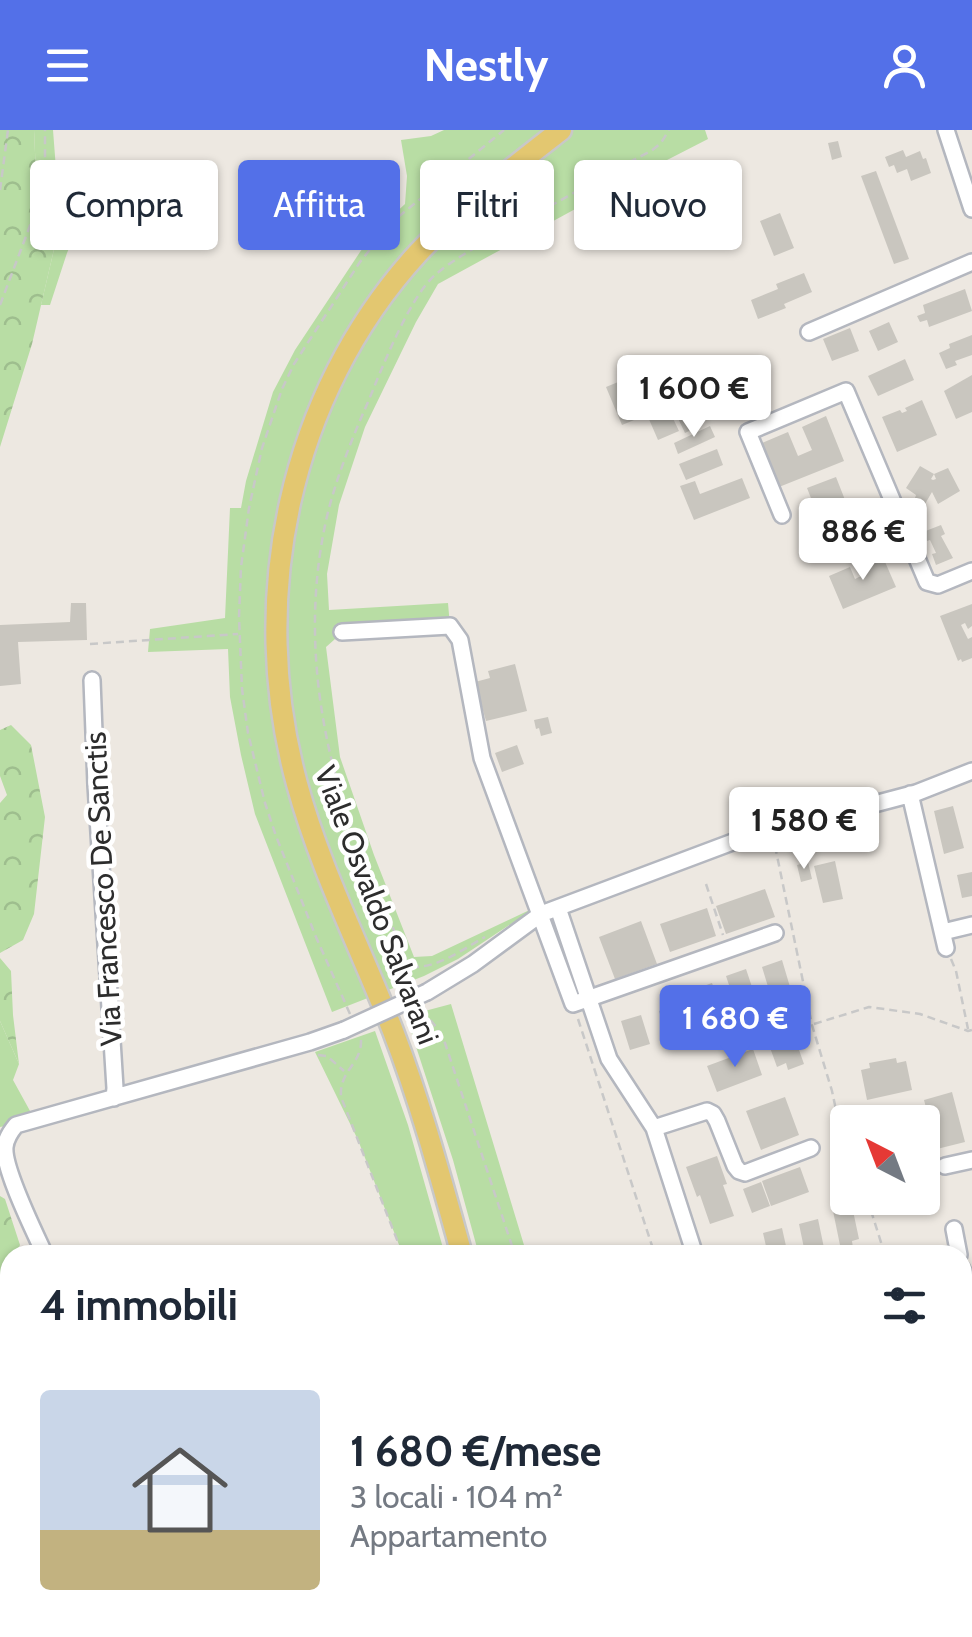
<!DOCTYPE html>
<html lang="it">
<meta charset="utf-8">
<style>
body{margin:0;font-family:Cabin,sans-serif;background:#f6f6f7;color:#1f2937;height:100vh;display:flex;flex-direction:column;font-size:38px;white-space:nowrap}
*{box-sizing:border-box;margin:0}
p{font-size:32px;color:#747a83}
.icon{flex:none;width:55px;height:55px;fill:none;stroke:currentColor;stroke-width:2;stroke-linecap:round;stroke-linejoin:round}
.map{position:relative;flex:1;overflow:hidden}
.sheet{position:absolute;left:0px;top:1115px;width:972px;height:392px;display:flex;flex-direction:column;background:#fff;border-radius:30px 30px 0 0;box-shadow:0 2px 8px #0004}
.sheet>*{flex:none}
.guide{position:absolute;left:30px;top:30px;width:912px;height:90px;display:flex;gap:20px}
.needle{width:65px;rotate:318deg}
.fabs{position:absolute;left:830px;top:975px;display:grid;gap:20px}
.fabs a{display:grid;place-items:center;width:110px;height:110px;border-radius:10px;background:#fff;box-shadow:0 2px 8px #0004;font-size:50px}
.price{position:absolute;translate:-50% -85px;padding:0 22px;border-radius:10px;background:#fff;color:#222;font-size:32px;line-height:65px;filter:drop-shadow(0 2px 5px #0008)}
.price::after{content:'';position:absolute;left:50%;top:60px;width:30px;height:22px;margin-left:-15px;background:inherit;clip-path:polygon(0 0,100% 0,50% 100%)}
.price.on{background:#5370e8;color:#fff}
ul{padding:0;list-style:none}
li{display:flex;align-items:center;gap:30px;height:250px;padding:0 40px}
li+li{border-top:2px solid #e0e1e3}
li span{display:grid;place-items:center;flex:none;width:280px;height:200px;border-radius:10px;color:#555}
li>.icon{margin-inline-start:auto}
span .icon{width:120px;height:120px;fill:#fffc;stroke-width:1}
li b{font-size:42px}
h2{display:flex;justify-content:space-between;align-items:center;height:120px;padding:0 40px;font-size:42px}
.pill{padding:0 35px;border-radius:10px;background:#fff;box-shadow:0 2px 8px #0004;font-size:35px;line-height:90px}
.pill.on{background:#5370e8;color:#fff}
header{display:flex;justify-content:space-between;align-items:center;height:130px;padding:0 40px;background:#5370e8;color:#fff;font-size:45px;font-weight:700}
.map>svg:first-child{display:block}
.grass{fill:#b8dda4}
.forest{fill:url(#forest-crowns)}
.building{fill:#c9c6bf}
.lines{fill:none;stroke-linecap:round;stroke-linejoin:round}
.minor-casing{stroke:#b4b7bf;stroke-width:20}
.major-casing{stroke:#c8c8c8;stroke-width:25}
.path{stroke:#c8c8c8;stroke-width:2.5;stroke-dasharray:8 5;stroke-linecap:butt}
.minor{stroke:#fff;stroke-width:15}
.major{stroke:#e3c770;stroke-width:20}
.minor-bridge-casing{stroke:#b4b7bf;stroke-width:20;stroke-linecap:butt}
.minor-bridge{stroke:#fff;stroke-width:15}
.labels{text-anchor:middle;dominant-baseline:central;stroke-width:9;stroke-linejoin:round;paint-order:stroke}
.street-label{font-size:30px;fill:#2d2d2d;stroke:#fff}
</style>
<header><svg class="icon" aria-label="menu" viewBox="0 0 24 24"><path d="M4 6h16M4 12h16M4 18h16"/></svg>Nestly<svg class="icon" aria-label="person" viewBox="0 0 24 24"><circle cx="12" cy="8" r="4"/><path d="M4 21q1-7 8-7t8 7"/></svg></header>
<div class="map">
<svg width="972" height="1507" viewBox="0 0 972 1507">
<defs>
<pattern id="forest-crowns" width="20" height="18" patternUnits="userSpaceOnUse" patternTransform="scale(2.5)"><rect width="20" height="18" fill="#b8dda4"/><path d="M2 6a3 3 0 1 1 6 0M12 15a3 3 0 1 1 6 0" fill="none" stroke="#9ebe8e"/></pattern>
</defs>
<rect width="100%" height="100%" fill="#ede8e1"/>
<path class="grass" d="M34 0H53L56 39 89 70 67 123 50 175H41L55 115 71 71 36 45Z
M444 0H705L708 9 632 48 438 154 416 192 365 297 339 375 327 444 329 480 448 473 450 496 343 502 326 517 340 627 374 725 414 827 432 826 538 776 458 829 424 846 332 882 255 684 241 625 230 567 228 519 148 522 150 499 225 488 230 378H241L246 351 273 262 295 220 360 122 375 102 405 74 407 46 401 10 431 6Z
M451 874 527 1125H479L453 1030 406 886Z
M0 891 19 934 13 950 35 990 0 997Z
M375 901 408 995 445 1125H403L358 1010 315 922Z"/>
<path class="forest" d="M0 0H34L36 45 71 70 55 115 32 214 0 317Z
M11 595 31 615 45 687 34 784 23 810 0 823V673L7 665 0 646V600Z
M0 828 11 841 13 885 19 934 0 891Z
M0 1066 5 1069 20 1115 15 1125H10V1133L0 1151Z
M298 1498H376L379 1503 390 1498H425L419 1501 421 1507H303Z
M436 1498H502L505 1507H440Z"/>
<path class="building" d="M838 11 842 27 832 30 828 13Z
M903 20 906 27 920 21 923 29 926 28 931 43 911 51 907 39 897 43 894 35 889 37 885 27Z
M876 41 909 129 894 134 861 46Z
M780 83 794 118 774 126 760 91Z
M804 143 812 162 784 174 786 178 758 189 751 170 778 159 776 154Z
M965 159 972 181 929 197 927 190 920 192 917 186 925 183 923 175Z
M889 192 898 212 878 221 869 201Z
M850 198 859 221 832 231 823 209Z
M972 205V225L955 231 957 235 946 239 939 223 950 218 949 214Z
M697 228 713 262 697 270 680 235Z
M905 229 914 250 878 266 868 246Z
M729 239 742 266 728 272 716 246Z
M972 245V282L956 289 944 261Z
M623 250 639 288 622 295 606 257Z
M922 270 937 305 897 322 882 287 900 280 902 283 907 281 905 278Z
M688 276 697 297 685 303 675 282Z
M668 278 679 301 658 310 648 287Z
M826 286 844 331 779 357 762 313 788 302 798 326 812 320 802 297Z
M710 296 715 307 678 324 674 313Z
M717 319 723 335 686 350 679 334Z
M920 336 934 344 931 349 933 350 936 349 934 344 948 338 960 361 938 374 932 362 925 374 915 368 916 365 906 358Z
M836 347 847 375 818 386 807 358Z
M742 348 750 368 694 390 680 356 695 351 700 364Z
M832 388 835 397 853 390 861 409 831 421 826 408 814 413 808 397Z
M941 395 945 404 941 406 953 428 936 435 932 424 936 423 930 410 927 411 923 402Z
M882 425 896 457 843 479 829 446 850 437 855 449 865 444 861 434Z
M71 473H86L87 510 18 512 21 554 0 556V495L70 492Z
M972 474V496L968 499 965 493 961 495 968 509 972 507V528L962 532 961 529 958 531 940 486Z
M515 534 527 581 486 591 475 552 490 548 488 541Z
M548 587 552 603 541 606 539 598 536 599 534 590Z
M517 615 524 634 502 642 495 623Z
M953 676 964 718 944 724 934 681Z
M835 731 843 769 823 773 814 736Z
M808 732 812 749 801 752 797 735Z
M972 742V766L962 768 957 745Z
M765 759 775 787 726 804 716 776Z
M707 778 716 806 670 822 660 794Z
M641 791 657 834 615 849 599 807Z
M782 830 793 867 773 873 762 837Z
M746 839 760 881 740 888 726 846Z
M712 853 727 895 707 902 692 860Z
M679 874 690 907 670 915 659 881Z
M641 885 650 914 630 920 621 891Z
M793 903 804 934 788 940 786 933 777 937 768 912Z
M753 919 762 945 717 962 707 936Z
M896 928 897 933 906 931 912 960 867 970 861 940 870 938 869 933Z
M952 962 965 1012 937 1019 924 970Z
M785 967 799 1005 761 1020 746 981Z
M717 1026 727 1054 723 1055 734 1086 710 1094 700 1065 697 1067 686 1037Z
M800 1037 809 1062 771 1076 762 1051Z
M761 1052 770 1076 752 1083 743 1059Z
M852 1076 859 1109 852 1111 853 1118 841 1120 833 1081Z
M818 1089 824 1118 805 1123 799 1094Z
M782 1098 788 1125H768L763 1103Z
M949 1115 952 1125H912V1123Z
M962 1180 972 1215V1220L962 1222Z
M971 1247 972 1282 962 1285V1249Z
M425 1498H436L440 1507H421L418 1500Z"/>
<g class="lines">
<g class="minor-casing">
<path id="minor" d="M946 0 972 79
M809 202 972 132
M782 385 748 302 846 261 927 452 938 455 972 441
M342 502 450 496 460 510 482 628 573 874 775 803
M92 550 96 655 115 958 114 968
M910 664 946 818
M558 778 609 929 654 998 695 1125
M943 802 972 795
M427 862 473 834 541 784 738 710 916 663 972 641
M654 998 707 981 713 984 717 991 735 1036 739 1041 745 1043 811 1018
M945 1036 972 1030
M954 1099 959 1125
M45 1125C35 1103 3 1039 5 1017 6 1008 11 1001 16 995L310 912 344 900
M962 1139 972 1182
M754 1498 759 1507
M185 1507 186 1498
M932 1507 972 1502"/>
</g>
<g class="major-casing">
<path id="major" d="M462 1125C441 1049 421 974 393 901 361 819 320 739 297 654 247 471 288 265 418 123 461 77 511 39 561 0
M563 1498 566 1507"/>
</g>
<path class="path" d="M0 60 8 0
M0 175 45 56V0
M90 514 238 504
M775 716 812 895 832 961 839 994 848 1015
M706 754 723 805
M951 829 956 841 968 899
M411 837C439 838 461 820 485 807
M411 854 409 837C390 788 366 740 349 690 315 590 303 482 329 378 339 341 353 306 368 272 382 238 409 168 435 145 461 123 495 107 525 90 567 67 608 43 651 21L661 13 669 0
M422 880 437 898 445 913 515 1125
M350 884 316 807 276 706 265 673 248 603 242 559 239 487 241 437 249 378 262 318 282 259 294 234 360 132 391 93 504 0
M578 889 655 1125
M814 894 869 877 920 884 968 901 972 900
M361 910C362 934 339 940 341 967L403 1125
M318 925 327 926 344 941
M867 1068 885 1125
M962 1474 972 1473
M507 1498 510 1507
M886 1500 890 1507
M631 1507 632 1498
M652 1507 655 1498"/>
<use href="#minor" class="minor"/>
<use href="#major" class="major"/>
<g class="minor-bridge-casing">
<path id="minor-bridge" d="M344 900 427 862"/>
</g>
<use href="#minor-bridge" class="minor-bridge"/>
</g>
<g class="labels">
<g class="street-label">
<text transform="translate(103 759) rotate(-93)">Via Francesco De Sanctis</text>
<text transform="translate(377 775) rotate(69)">Viale Osvaldo Salvarani</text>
</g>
</g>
</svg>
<div class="fabs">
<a><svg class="needle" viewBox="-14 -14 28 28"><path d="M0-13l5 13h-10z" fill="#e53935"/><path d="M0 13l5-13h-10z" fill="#747a83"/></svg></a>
</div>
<b class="price" style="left:694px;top:310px">1 600 €</b>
<b class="price" style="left:863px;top:453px">886 €</b>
<b class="price" style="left:804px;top:742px">1 580 €</b>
<b class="price on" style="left:735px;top:940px">1 680 €</b>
<div class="guide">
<a class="pill">Compra</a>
<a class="pill on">Affitta</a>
<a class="pill">Filtri</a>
<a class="pill">Nuovo</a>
</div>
<section class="sheet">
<h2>4 immobili<svg class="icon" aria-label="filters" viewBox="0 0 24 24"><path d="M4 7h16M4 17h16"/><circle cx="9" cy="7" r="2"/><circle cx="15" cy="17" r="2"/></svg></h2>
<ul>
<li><span style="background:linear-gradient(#c9d6e8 70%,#c2b280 0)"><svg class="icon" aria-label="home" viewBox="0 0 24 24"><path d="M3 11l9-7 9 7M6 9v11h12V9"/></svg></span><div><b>1 680 €/mese</b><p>3 locali · 104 m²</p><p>Appartamento</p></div></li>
</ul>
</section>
</div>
